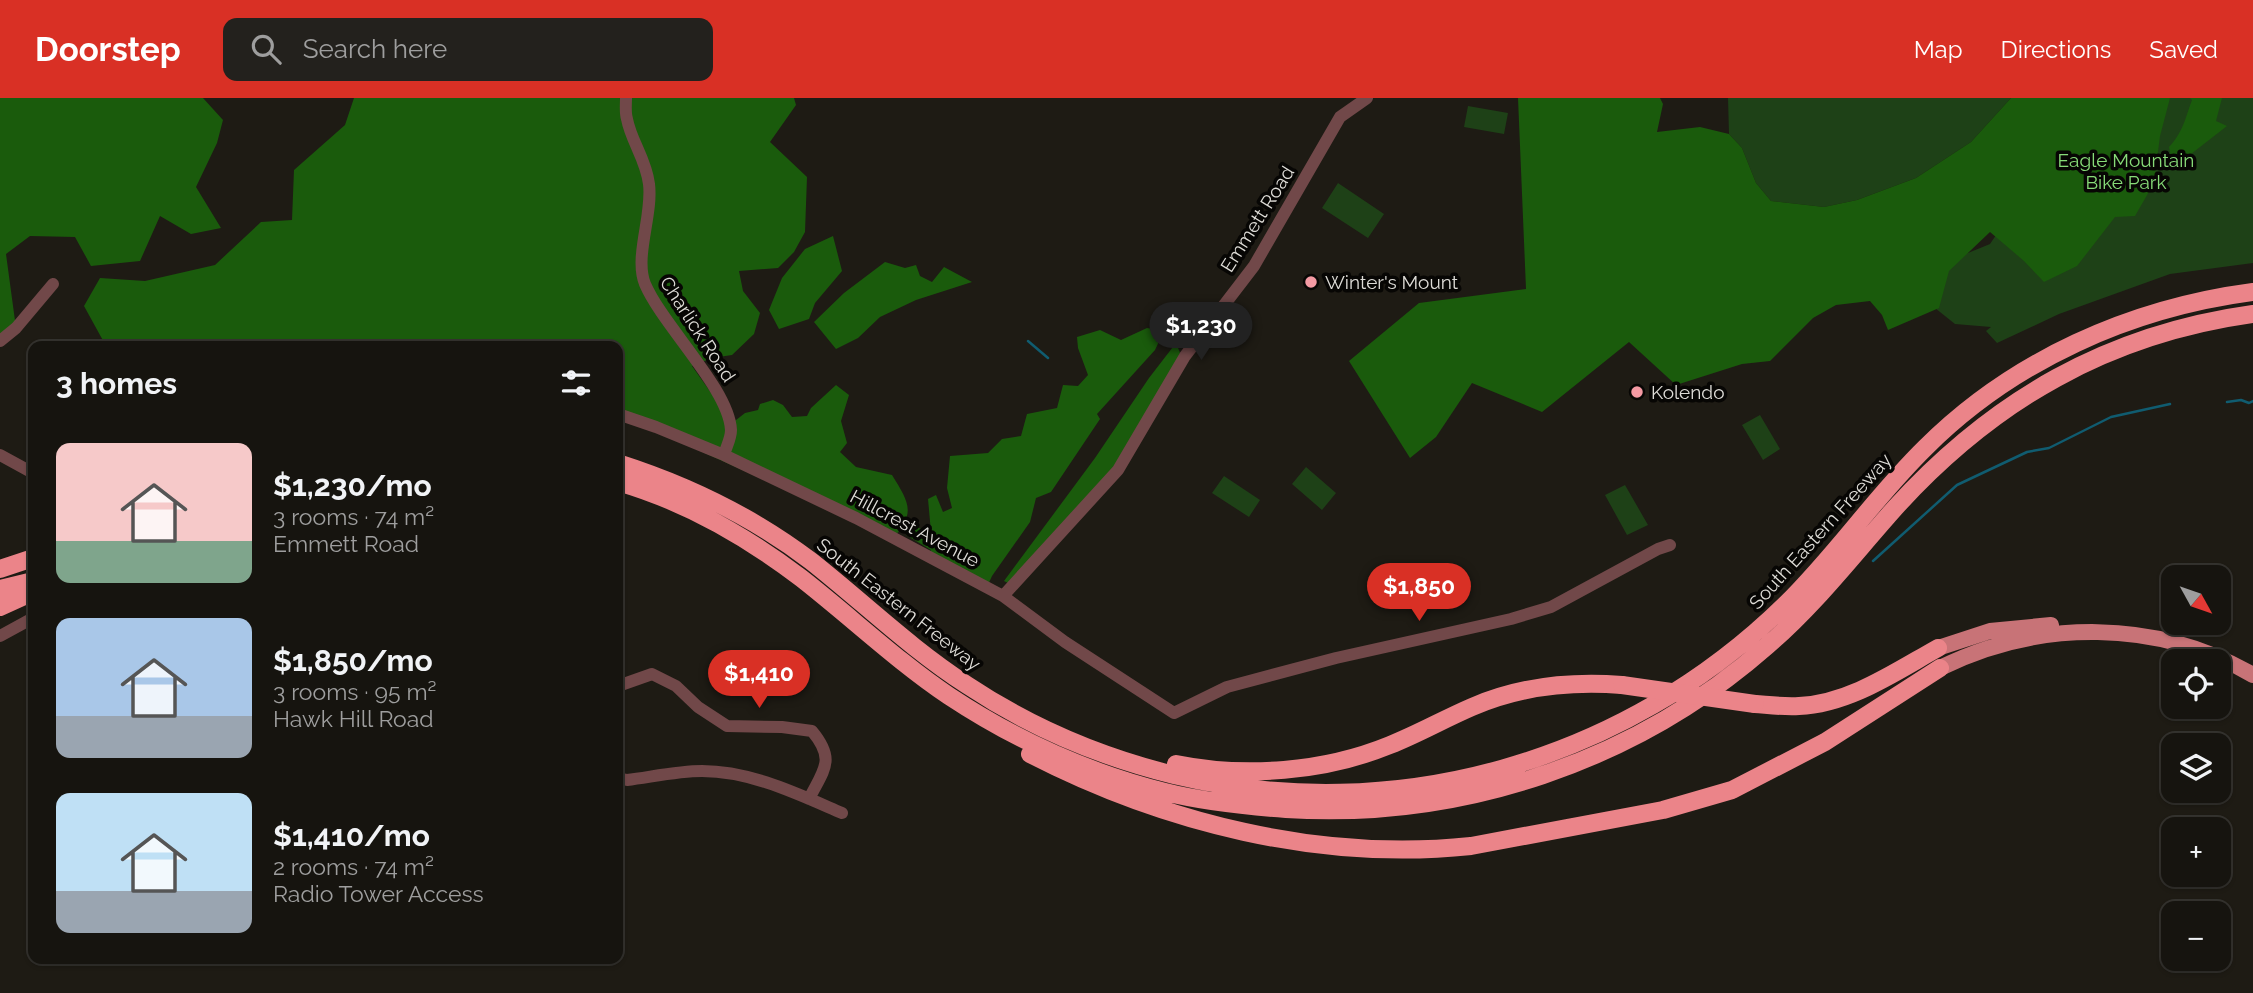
<!DOCTYPE html>
<meta charset="utf-8">
<style>
body{margin:0;font-family:Raleway,sans-serif;background:#23211d;color:#f1f3f6;height:100vh;display:flex;flex-direction:column;font-size:26px;white-space:nowrap}
*{box-sizing:border-box;margin:0}
p{font-size:23px;color:#9e9e9e}
.icon{flex:none;width:38px;height:38px;fill:none;stroke:currentColor;stroke-width:2;stroke-linecap:round;stroke-linejoin:round}
.map{position:relative;flex:1;overflow:hidden}
.sheet{position:absolute;left:28px;top:243px;width:595px;height:623px;display:flex;flex-direction:column;background:#16140f;border-radius:14px;box-shadow:0 2px 5px #0004,0 0 0 2px #35332f}
.sheet>*{flex:none}
.needle{width:46px;rotate:130deg}
.fabs{position:absolute;left:2161px;top:467px;display:grid;gap:14px}
.fabs a{display:grid;place-items:center;width:70px;height:70px;border-radius:14px;background:#16140f;box-shadow:0 2px 5px #0004,0 0 0 2px #35332f;font-size:35px}
.price{position:absolute;translate:-50% -60px;padding:0 16px;border-radius:24px;background:#d93025;color:#fff;font-size:23px;line-height:46px;filter:drop-shadow(0 2px 4px #0008)}
.price::after{content:'';position:absolute;left:50%;top:42px;width:21px;height:16px;margin-left:-10px;background:inherit;clip-path:polygon(0 0,100% 0,50% 100%)}
.price.current{background:#222;color:#fff}
ul{padding:0;list-style:none}
li{display:flex;align-items:center;gap:21px;height:175px;padding:0 28px}
li span{display:grid;place-items:center;flex:none;width:196px;height:140px;border-radius:14px;color:#555}
li>.icon{margin-inline-start:auto}
span .icon{width:84px;height:84px;fill:#fffc;stroke-width:1}
li b{font-size:30px}
h2{display:flex;justify-content:space-between;align-items:center;height:84px;padding:0 28px;font-size:30px}
header{display:flex;align-items:center;gap:42px;box-sizing:border-box;height:98px;padding:0 35px;background:#d93025;color:#fff}
header strong{font-size:33px}
nav{display:flex;gap:38px;margin-inline-start:auto;font-size:24px}
.search{width:490px;height:63px;background:#23211d;display:flex;align-items:center;gap:18px;box-sizing:border-box;padding:0 24px;border-radius:14px;color:#9e9e9e;font-size:26px}
.map>svg:first-child{display:block}
.green{fill:#1e4117}
.forest{fill:#1a5b0c}
.lines{fill:none;stroke-linecap:round;stroke-linejoin:round}
.stream{stroke:#105c70;stroke-width:2.5}
.minor{stroke:#714849;stroke-width:12}
.major{stroke:#c87377;stroke-width:16}
.highway{stroke:#eb8489;stroke-width:18}
.highway-bridge{stroke:#eb8489;stroke-width:18}
.poi-dot{fill:#f49aa3;stroke:#070604;stroke-width:2.5}
.labels{text-anchor:middle;dominant-baseline:central;stroke-width:7;stroke-linejoin:round;paint-order:stroke}
.park-label{font-size:19px;fill:#87db78;stroke:#070604}
.street-label{font-size:19px;fill:#dedcd7;stroke:#070604}
.poi-label{font-size:19px;fill:#dedcd7;stroke:#070604;text-anchor:start}
</style>
<header>
<strong>Doorstep</strong>
<div class="search"><svg class="icon" aria-label="search" viewBox="0 0 24 24"><circle cx="10" cy="10" r="6"/><path d="M15 15l6 6"/></svg>Search here</div>
<nav><a>Map</a><a>Directions</a><a>Saved</a></nav>
</header>
<div class="map">
<svg width="2253" height="895" viewBox="0 0 2253 895">
<rect width="100%" height="100%" fill="#1e1b14"/>
<path class="green" d="M1728 0H2011L1971 44 1916 80 1857 102 1824 109 1771 103 1756 85 1742 50 1729 36Z
M2088 0H2253V165L2170 176 2059 216 1997 245 1986 233 1991 229 1955 226 1905 186 1924 173 1990 146Z
M1468 8 1508 15 1504 36 1464 29Z
M1338 85 1384 116 1368 140 1322 110Z
M1760 317 1780 351 1763 362 1742 327Z
M1306 369 1336 395 1322 412 1292 386Z
M1224 378 1260 402 1249 419 1212 395Z
M1625 387 1648 427 1627 437 1605 397Z"/>
<path class="forest" d="M0 0H203L223 22 217 45 196 89 221 130 191 136 160 118 140 163 91 168 75 139 30 138 6 156 16 230 0 243Z
M354 0H794L796 7 770 44 807 79 805 134 794 154 778 170 739 173 743 193 760 215 754 236 732 257 712 260 692 268 729 320 731 326 745 315 758 312 760 306 773 302 783 307 792 319 807 318 811 310 836 287 849 297 841 323 847 345 840 354 856 369 892 377C908 403 917 415 893 440L618 316V248H106L84 208 100 180 145 183 215 167 261 124 292 122 294 72 345 27Z
M1518 0H1660L1663 6 1657 34 1700 29 1729 36 1742 50 1756 85 1771 103 1824 109 1857 102 1916 80 1971 44 2011 0H2170L2160 38 2154 85 2135 118 2115 119 2077 168 2044 184 2024 163 1990 134 1949 173 1939 210 1888 232 1882 217 1870 203 1836 207 1813 220 1770 263 1742 266 1676 287 1629 244 1542 314 1472 285 1436 339 1410 360 1349 263 1419 205 1526 191Z
M2190 0H2222L2216 23 2227 28 2173 70 2169 49C2183 34 2185 21 2192 2Z
M833 138 842 173 815 205 809 221 779 231 769 212 782 180 805 151Z
M885 164 905 170 916 167 920 178 932 184 944 169 972 184 916 202 880 219 858 240 836 251 814 224 844 195Z
M1147 230 1164 233 1155 252 1097 316 1100 321 1051 394 1036 400 1030 424 992 478 987 489 928 458 931 452 906 437 910 427 931 434 928 401 936 397 943 414 952 410 947 390 950 358 988 355 1002 341 1021 338 1027 316 1057 310 1063 287 1078 288 1088 277 1078 250 1077 239 1100 232 1121 242Z
M1176 245 1183 262 1118 372 1012 487 1004 483 1095 360 1149 280Z"/>
<g class="lines">
<path class="stream" d="M1028 243 1048 260
M2227 304 2241 302 2249 305 2253 303
M1873 463 1957 387 2027 354 2049 350 2111 319 2170 306"/>
<path class="minor" d="M626 0C626 7 625 15 627 21 631 43 646 61 649 86 653 117 634 159 645 186 663 228 729 291 731 332 731 341 726 349 724 357
M0 243 16 230 53 186
M618 316 656 329 724 357 856 420 1003 498 1065 544 1174 615 1227 589 1336 560 1511 521 1551 509 1658 451 1670 447
M0 357 33 375
M1003 498 1118 372 1185 258 1254 168 1340 19 1367 0
M0 538 33 520
M618 588 652 576 676 588 698 609 727 628 782 629 812 633C836 662 824 671 809 701
M618 680 627 682C651 679 678 673 702 673 751 673 798 696 842 715"/>
<path class="major" d="M1938 550 1990 533 2051 527
M1940 570C2039 521 2157 521 2253 577"/>
<path class="highway" d="M618 365C687 387 753 419 811 463 863 504 911 551 967 587 1030 629 1101 659 1174 677 1395 730 1625 664 1786 506 1836 457 1875 399 1925 350 2013 262 2131 210 2253 194
M618 384C684 403 747 439 801 480 851 519 897 563 949 598 1014 641 1089 675 1165 694 1205 704 1245 708 1286 711 1461 722 1635 664 1767 548 1815 507 1853 457 1895 410 1993 302 2108 236 2253 216
M0 471 33 460
M0 491 33 483
M0 509 33 494
M1755 606C1769 607 1784 609 1799 608 1849 606 1895 574 1938 550
M1030 656C1164 725 1320 764 1471 748L1663 712 1732 692 1825 644 1940 570
M1176 666C1245 680 1324 674 1390 647 1418 636 1444 621 1472 609 1520 588 1570 583 1622 587"/>
<path class="highway-bridge" d="M1622 587 1755 606"/>
</g>
<g class="poi-dot">
<circle cx="1311" cy="184" r="7"/>
<circle cx="1637" cy="294" r="7"/>
</g>
<g class="labels">
<g class="park-label">
<text x="2126" y="62">Eagle Mountain<tspan x="2126" dy="22">Bike Park</tspan></text>
</g>
<g class="street-label">
<text transform="translate(1257 121) rotate(-58)">Emmett Road</text>
<text transform="translate(698 231) rotate(57)">Charlick Road</text>
<text transform="translate(915 430) rotate(28)">Hillcrest Avenue</text>
<text transform="translate(1820 433) rotate(-48)">South Eastern Freeway</text>
<text transform="translate(899 506) rotate(38)">South Eastern Freeway</text>
</g>
<g class="poi-label">
<text x="1325" y="184">Winter's Mount</text>
<text x="1651" y="294">Kolendo</text>
</g>
</g>
</svg>
<div class="fabs">
<a><svg class="needle" viewBox="-14 -14 28 28"><path d="M0-13l5 13h-10z" fill="#e53935"/><path d="M0 13l5-13h-10z" fill="#9e9e9e"/></svg></a>
<a><svg class="icon" aria-label="locate" viewBox="0 0 24 24"><circle cx="12" cy="12" r="6"/><path d="M12 2v4M12 18v4M2 12h4M18 12h4"/></svg></a>
<a><svg class="icon" aria-label="layers" viewBox="0 0 24 24"><path d="M12 4l9 5-9 5-9-5zM3 14l9 5 9-5"/></svg></a>
<a>+</a>
<a>−</a>
</div>
<b class="price current" style="left:1201px;top:264px">$1,230</b>
<b class="price" style="left:1419px;top:525px">$1,850</b>
<b class="price" style="left:759px;top:612px">$1,410</b>
<section class="sheet">
<h2>3 homes<svg class="icon" aria-label="filters" viewBox="0 0 24 24"><path d="M4 7h16M4 17h16"/><circle cx="9" cy="7" r="2"/><circle cx="15" cy="17" r="2"/></svg></h2>
<ul>
<li><span style="background:linear-gradient(#f6c9c9 70%,#7fa58c 0)"><svg class="icon" aria-label="home" viewBox="0 0 24 24"><path d="M3 11l9-7 9 7M6 9v11h12V9"/></svg></span><div><b>$1,230/mo</b><p>3 rooms · 74 m²</p><p>Emmett Road</p></div></li>
<li><span style="background:linear-gradient(#a9c7e8 70%,#9aa5b1 0)"><svg class="icon" aria-label="home" viewBox="0 0 24 24"><path d="M3 11l9-7 9 7M6 9v11h12V9"/></svg></span><div><b>$1,850/mo</b><p>3 rooms · 95 m²</p><p>Hawk Hill Road</p></div></li>
<li><span style="background:linear-gradient(#bfe0f5 70%,#9aa5b1 0)"><svg class="icon" aria-label="home" viewBox="0 0 24 24"><path d="M3 11l9-7 9 7M6 9v11h12V9"/></svg></span><div><b>$1,410/mo</b><p>2 rooms · 74 m²</p><p>Radio Tower Access</p></div></li>
</ul>
</section>
</div>
